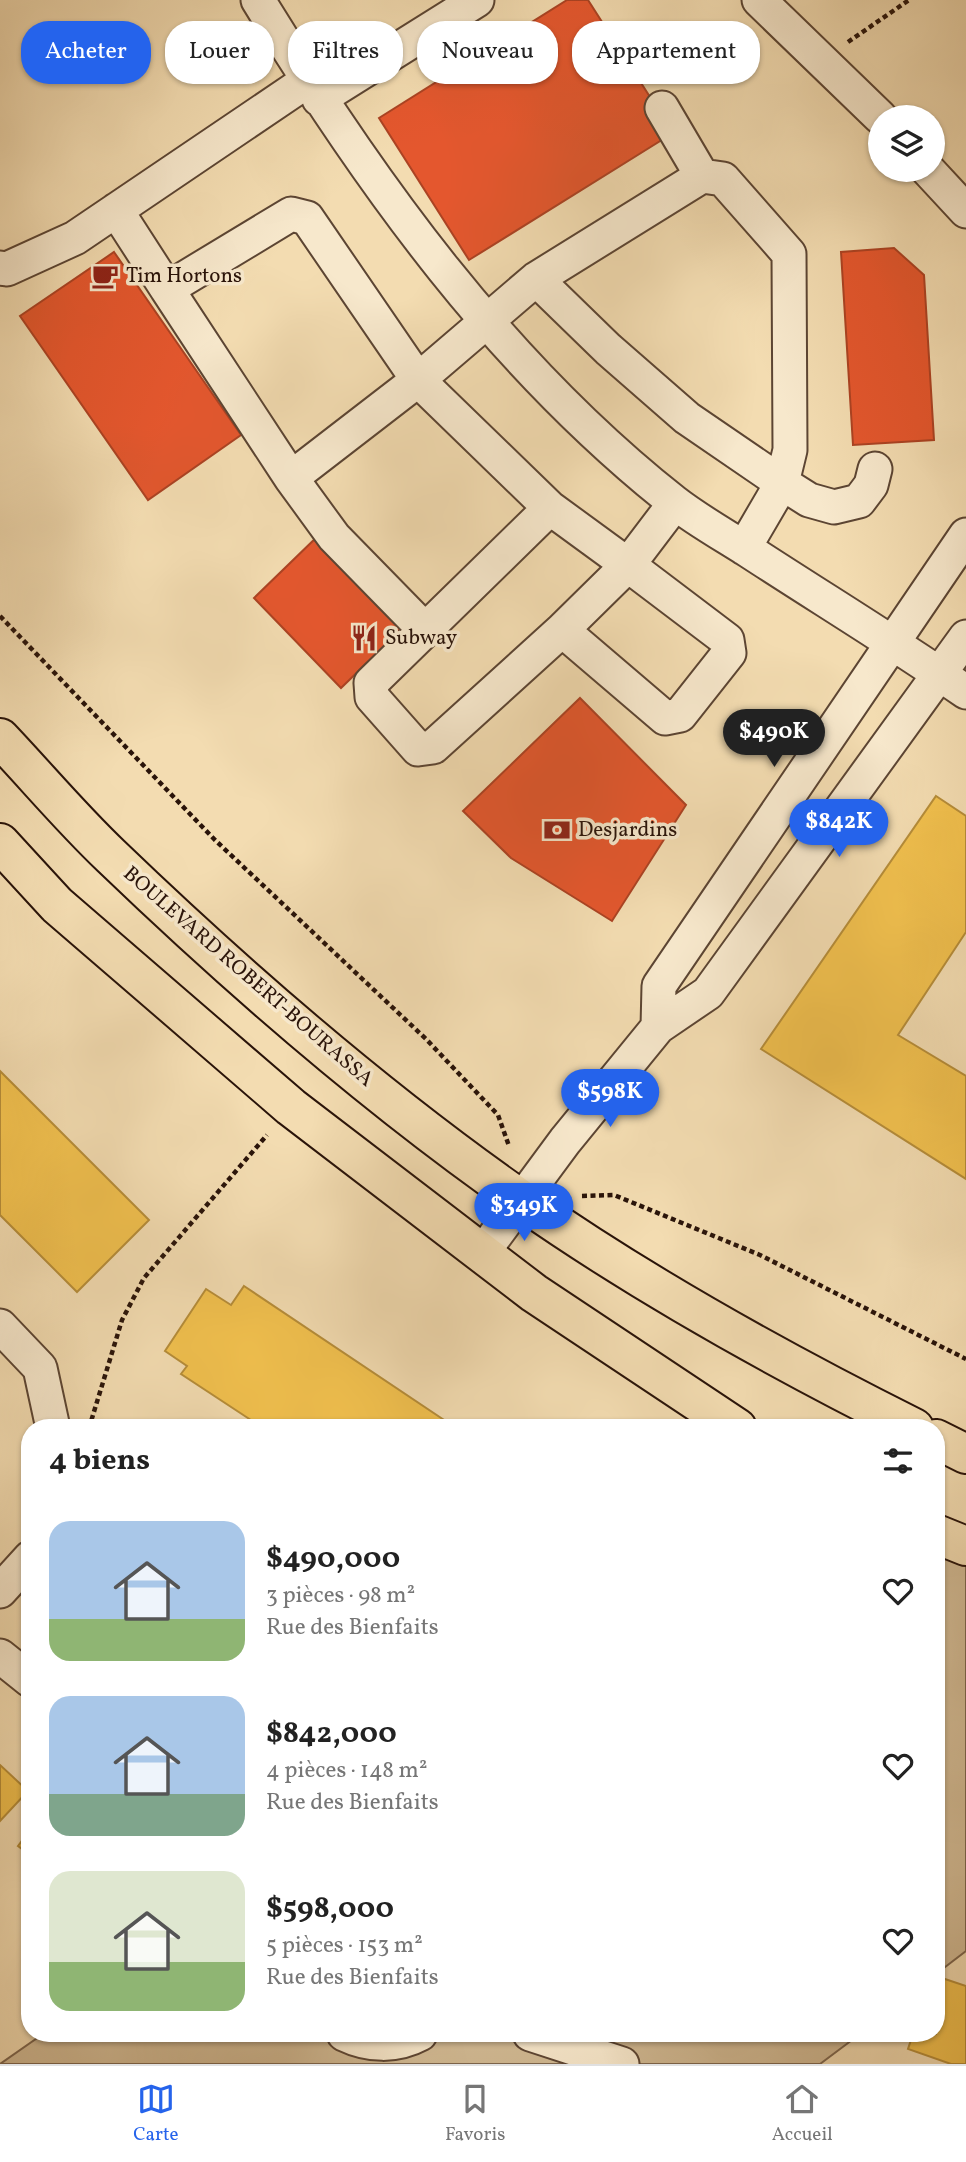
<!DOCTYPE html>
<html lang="fr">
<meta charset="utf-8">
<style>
body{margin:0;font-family:Vollkorn,serif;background:#f2f2f2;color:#222;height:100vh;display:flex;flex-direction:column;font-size:26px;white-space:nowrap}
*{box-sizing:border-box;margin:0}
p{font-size:23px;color:#767676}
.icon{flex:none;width:38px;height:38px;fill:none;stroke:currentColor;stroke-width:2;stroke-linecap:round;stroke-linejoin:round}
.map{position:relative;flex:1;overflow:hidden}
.side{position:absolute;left:21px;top:1419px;width:924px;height:623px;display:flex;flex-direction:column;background:#fff;border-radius:28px;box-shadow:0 2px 5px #0004}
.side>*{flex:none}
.hud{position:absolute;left:21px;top:21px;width:924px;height:63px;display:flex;gap:14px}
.fabs{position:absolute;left:868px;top:105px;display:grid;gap:14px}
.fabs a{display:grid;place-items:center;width:77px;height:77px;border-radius:50%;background:#fff;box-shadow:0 2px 5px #0004;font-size:35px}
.price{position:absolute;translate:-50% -60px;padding:0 16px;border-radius:24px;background:#2563eb;color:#fff;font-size:23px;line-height:46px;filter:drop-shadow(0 2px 4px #0008)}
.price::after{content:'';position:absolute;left:50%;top:42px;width:21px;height:16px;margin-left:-10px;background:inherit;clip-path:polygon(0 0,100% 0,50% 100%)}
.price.on{background:#222;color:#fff}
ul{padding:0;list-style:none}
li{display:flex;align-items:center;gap:21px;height:175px;padding:0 28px}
li span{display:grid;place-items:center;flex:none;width:196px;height:140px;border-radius:21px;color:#555}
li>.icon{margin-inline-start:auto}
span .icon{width:84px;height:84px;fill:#fffc;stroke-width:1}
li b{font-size:30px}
h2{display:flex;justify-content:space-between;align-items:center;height:84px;padding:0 28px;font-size:30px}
.chip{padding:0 24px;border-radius:28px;background:#fff;box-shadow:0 2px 5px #0004;font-size:24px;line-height:63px}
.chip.on{background:#2563eb;color:#fff}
.menu{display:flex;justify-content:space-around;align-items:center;height:98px;border-top:2px solid #e0e0e0;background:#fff;font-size:19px;color:#767676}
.menu a{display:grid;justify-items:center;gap:4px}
.menu .on{color:#2563eb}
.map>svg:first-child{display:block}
.green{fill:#d1ba94;stroke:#7d664e;stroke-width:2}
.homes{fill:#f2c14e;stroke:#b68d39;stroke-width:2}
.shops{fill:#e4572e;stroke:#ac4323;stroke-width:2}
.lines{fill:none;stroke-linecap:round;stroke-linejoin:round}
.minor-casing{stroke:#5c4533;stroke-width:37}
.highway-casing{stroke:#291309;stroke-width:42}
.path{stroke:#291309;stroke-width:4.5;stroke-dasharray:5 3.5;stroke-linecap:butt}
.minor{stroke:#f7e8cc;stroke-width:33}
.highway{stroke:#f3dcb1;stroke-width:38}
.labels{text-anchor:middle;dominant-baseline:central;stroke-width:7;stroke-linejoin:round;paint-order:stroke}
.poi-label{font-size:21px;fill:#291309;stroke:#f7e8cc;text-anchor:start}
.street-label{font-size:21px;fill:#291309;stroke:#f7e8cc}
</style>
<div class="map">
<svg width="966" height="2064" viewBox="0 0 966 2064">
<rect width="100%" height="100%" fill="#f3dcb1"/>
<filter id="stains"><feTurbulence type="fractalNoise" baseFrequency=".00286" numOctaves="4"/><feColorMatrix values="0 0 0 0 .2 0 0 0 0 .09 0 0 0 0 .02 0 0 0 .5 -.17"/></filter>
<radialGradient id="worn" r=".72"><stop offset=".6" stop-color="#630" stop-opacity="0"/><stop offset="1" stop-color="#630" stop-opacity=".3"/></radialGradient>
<path class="green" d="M936 1534 966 1546V1951L936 1974Z
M43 2034H860L820 2064H0Z"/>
<path class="homes" d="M936 796 966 816V932L898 1035 966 1076V1179L761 1049Z
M0 1071 149 1220 77 1292 0 1215Z
M244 1286 456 1428H263L181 1374 187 1366 165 1351 206 1289 231 1305Z
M0 1765 28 1791 0 1821Z
M30 1830V1855L18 1846Z
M936 1976 966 1986V2064H951L908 2049 913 2034H936Z"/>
<path class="shops" d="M567 0H588L673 133 469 260 379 118Z
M894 248 924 275 934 440 853 445 841 252Z
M114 252 241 435 148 500 20 316Z
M320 534 407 624 341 688 254 598Z
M580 698 686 805 612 921 511 858 463 811Z"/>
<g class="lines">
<g class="minor-casing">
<path id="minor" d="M258 0C372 186 501 365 674 502 697 520 724 535 749 551 821 598 895 643 966 692
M759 0 880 117
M319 99 477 0
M662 108 702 176
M928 170 966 211
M116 210 167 289 291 214 307 218 418 380 550 508
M0 268 7 269 75 238 307 81
M536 279 608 349 687 418 782 483 809 500 834 507 859 501 871 485 875 469
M167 289 291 478 418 380 536 279 702 176 723 179 789 254 790 450 782 483 744 548
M291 478 334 537 425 630
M562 630 628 565 550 508 371 683 372 697 418 749 433 747 562 630 665 718 680 715 729 653 727 640 628 565 675 503
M658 1027 659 986 966 535
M483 1252 565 1141 658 1027 708 993 966 637
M0 1326 40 1368 53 1428
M0 1591 30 1558
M0 1656 30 1680
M344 2034C369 2046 396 2047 420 2034
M530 2034 622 2064"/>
</g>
<g class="highway-casing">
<path id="highway" d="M0 738C37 777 72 819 111 856 240 980 377 1099 523 1201 646 1287 780 1361 914 1428
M0 843 57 905 291 1107 534 1293 737 1428
M936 1439 966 1454
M936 1534 966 1546"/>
</g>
<path class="path" d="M848 42 909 0
M0 616 215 840 426 1039 498 1115 509 1146
M582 1196 614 1195 760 1255 966 1359
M89 1428 122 1320 144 1278 267 1135"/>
<use href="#minor" class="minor"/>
<use href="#highway" class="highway"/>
</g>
<defs>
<g id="cafe-bare" transform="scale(2.1)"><path d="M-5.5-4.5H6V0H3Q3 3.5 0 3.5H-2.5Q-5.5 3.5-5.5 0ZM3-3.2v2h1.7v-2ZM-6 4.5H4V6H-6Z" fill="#8f2418" stroke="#f7e8cc" stroke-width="2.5" paint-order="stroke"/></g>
<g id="restaurant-bare" transform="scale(2.1)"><path d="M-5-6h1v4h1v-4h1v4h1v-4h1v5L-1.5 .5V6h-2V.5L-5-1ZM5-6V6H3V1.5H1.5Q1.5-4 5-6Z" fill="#8f2418" stroke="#f7e8cc" stroke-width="2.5" paint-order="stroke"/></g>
<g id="bank-bare" transform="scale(2.1)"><path d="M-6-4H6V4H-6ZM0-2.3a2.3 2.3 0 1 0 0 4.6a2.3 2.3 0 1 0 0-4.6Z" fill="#8f2418" stroke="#f7e8cc" stroke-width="2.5" paint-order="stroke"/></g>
</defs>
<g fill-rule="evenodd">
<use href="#cafe-bare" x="105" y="276"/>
<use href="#restaurant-bare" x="364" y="638"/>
<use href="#bank-bare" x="557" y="830"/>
</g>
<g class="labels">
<g class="poi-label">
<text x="126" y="276">Tim Hortons</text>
<text x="385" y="638">Subway</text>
<text x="578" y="830">Desjardins</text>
</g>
<g class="street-label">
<text transform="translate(248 977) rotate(41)">BOULEVARD ROBERT-BOURASSA</text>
</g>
</g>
<rect width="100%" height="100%" filter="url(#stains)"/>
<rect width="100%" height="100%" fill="url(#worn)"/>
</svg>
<div class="fabs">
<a><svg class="icon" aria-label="layers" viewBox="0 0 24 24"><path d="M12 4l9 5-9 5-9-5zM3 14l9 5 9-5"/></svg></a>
</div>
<b class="price on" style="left:774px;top:769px">$490K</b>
<b class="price" style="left:839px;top:859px">$842K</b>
<b class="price" style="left:610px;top:1129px">$598K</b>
<b class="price" style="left:524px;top:1243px">$349K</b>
<div class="hud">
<a class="chip on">Acheter</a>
<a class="chip">Louer</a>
<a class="chip">Filtres</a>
<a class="chip">Nouveau</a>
<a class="chip">Appartement</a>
</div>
<section class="side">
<h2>4 biens<svg class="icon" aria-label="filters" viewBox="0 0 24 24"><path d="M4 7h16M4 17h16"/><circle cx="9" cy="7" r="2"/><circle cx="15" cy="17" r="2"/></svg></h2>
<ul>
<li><span style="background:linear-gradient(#a9c7e8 70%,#8fb573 0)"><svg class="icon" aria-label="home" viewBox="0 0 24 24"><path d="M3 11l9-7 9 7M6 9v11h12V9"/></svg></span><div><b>$490,000</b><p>3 pièces · 98 m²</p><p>Rue des Bienfaits</p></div><svg class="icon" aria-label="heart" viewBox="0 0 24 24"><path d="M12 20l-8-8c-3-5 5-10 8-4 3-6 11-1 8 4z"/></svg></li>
<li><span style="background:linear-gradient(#a9c7e8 70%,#7fa58c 0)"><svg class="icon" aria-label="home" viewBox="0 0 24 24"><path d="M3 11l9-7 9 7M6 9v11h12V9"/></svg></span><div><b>$842,000</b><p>4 pièces · 148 m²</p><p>Rue des Bienfaits</p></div><svg class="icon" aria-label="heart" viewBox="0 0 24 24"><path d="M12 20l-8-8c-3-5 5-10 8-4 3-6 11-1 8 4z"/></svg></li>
<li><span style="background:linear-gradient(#dfe7d0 65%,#8fb573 0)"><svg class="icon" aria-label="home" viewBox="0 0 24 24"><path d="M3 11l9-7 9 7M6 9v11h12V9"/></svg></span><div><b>$598,000</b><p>5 pièces · 153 m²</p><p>Rue des Bienfaits</p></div><svg class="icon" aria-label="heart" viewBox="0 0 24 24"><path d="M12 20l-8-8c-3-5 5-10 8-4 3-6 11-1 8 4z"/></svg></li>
</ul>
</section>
</div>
<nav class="menu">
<a class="on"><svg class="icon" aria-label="map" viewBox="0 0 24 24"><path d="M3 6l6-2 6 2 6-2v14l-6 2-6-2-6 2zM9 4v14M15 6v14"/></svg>Carte</a>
<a><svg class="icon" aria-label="saved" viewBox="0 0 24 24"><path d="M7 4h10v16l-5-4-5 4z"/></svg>Favoris</a>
<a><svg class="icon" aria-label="home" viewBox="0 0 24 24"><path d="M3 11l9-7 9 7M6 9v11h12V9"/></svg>Accueil</a>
</nav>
